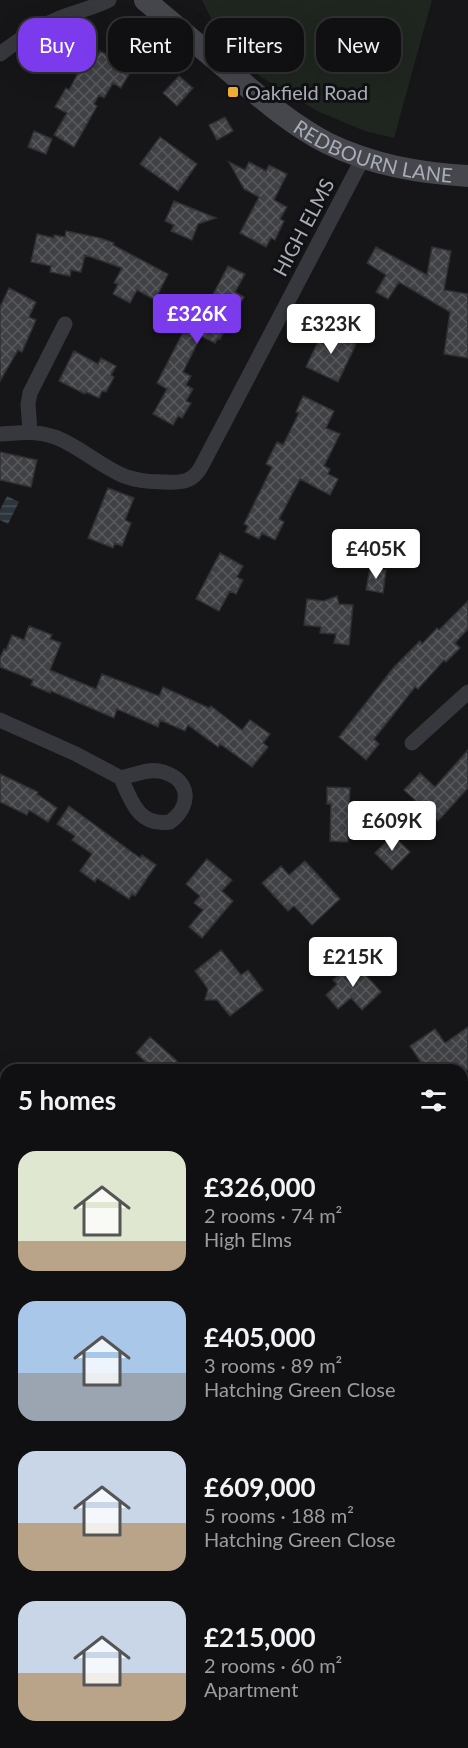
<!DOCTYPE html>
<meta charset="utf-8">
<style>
body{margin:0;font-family:Lato,sans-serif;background:#19191b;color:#f1f3f6;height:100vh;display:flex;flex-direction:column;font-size:22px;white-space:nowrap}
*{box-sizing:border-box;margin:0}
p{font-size:20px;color:#9c9d9f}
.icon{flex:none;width:33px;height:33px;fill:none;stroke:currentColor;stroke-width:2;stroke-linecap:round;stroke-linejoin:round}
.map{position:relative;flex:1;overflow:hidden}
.side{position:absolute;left:0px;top:1064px;width:468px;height:686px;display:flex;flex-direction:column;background:#101012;border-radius:18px 18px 0 0;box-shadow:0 6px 24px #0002,0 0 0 2px #303032}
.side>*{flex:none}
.top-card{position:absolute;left:18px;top:18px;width:432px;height:54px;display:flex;gap:12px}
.price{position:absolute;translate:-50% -51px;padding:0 14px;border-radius:6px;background:#fff;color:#222;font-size:20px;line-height:39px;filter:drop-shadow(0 2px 3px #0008)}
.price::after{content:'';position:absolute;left:50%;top:36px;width:18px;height:14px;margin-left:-9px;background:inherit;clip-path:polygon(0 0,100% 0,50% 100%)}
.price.current{background:#7c3aed;color:#fff}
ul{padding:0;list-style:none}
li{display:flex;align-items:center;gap:18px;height:150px;padding:0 18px}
li span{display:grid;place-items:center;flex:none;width:168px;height:120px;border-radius:18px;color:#555}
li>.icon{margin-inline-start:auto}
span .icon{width:72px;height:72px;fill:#fffc;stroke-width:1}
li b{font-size:26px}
h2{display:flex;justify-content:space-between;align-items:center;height:72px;padding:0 18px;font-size:26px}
.pill{padding:0 21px;border-radius:18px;background:#101012;box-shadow:0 6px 24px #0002,0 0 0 2px #303032;font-size:21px;line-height:54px}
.pill.current{background:#7c3aed;color:#fff}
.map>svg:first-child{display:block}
.green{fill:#1e261f}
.forest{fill:url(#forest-firs)}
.water{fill:url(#water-rules)}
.building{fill:url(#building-cross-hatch);stroke:#303034;stroke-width:1.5}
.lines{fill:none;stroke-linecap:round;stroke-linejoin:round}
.street{stroke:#37383d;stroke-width:15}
.secondary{stroke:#45474d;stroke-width:22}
.primary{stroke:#53555c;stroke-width:24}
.poi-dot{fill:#f2b134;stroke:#111113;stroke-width:2}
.labels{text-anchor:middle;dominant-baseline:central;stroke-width:6;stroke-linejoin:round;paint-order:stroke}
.poi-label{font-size:20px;fill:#a8adb8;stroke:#111113;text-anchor:start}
.street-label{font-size:20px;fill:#a8adb8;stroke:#111113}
</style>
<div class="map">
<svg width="468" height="1748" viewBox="0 0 468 1748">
<defs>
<pattern id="forest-firs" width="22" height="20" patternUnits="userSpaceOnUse" patternTransform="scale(1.5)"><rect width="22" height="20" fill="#1e261f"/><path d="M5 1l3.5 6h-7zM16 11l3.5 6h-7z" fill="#3c433d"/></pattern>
<pattern id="water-rules" width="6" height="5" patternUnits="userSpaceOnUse" patternTransform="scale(1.5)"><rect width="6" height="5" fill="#2c353c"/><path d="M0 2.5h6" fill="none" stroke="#485056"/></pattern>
<pattern id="building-cross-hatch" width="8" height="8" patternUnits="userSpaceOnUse" patternTransform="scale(1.5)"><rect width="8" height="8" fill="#404145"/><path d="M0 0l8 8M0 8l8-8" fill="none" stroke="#595a5e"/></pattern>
</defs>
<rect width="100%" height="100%" fill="#161618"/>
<path class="green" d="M202 0H432L394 138 365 131 317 111 261 77 222 41Z
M468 1168V1748H0V1598L6 1594V1743H462V1174Z"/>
<path class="forest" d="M462 1262 468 1270V1512L462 1516Z
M6 1607V1743H101L93 1748H0V1610Z"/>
<path class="water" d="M7 496 19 502 8 524 0 520V510Z"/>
<path class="building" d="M100 51 111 57 115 51 127 57 123 64 132 69 121 88 113 83 104 98 99 95 94 104 97 106 74 147 54 135 67 113 55 107 66 88 69 90 88 54 96 58Z
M179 76 193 88 177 106 163 93Z
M225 117 233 131 217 140 209 125Z
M34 131 52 139 46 154 28 147Z
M160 137 197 164 178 191 140 164Z
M229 162 245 170 249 162 266 171 269 165 287 174 274 200 287 207 280 219 284 221 275 240 271 238 266 247 240 233 259 197 244 189Z
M174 201 216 218 198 224 192 240 171 231 174 225 165 221Z
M66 231 100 238 114 243 113 245 168 274 155 300 137 290 130 303 113 294 118 284 114 283 122 268 85 255 81 272 71 270 70 276 50 272 51 266 31 262 37 234 54 238V235L65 237Z
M376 247 427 275 432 247 451 251 444 290 468 294V358L444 354 450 312 399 282 388 299 376 292 386 275 367 263Z
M228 266 245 274 235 292 244 297 220 339 218 338 215 343 201 336 183 372 191 376 186 385 193 389 186 401 191 403 182 418 178 416 173 425 153 414 167 389 157 383 196 307 204 312Z
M9 288 36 302 29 317 36 320 22 352 18 350 0 381V307Z
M324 329 356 344 338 382 306 367Z
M74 351 98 364 101 358 116 366 111 375 114 377 106 392 102 391 99 398 86 392 85 394 59 381Z
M303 396 334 411 326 428 340 434 324 466 330 469 328 474 338 479 330 495 300 479 279 519 284 522 275 540 262 533 259 539 245 532 248 526 244 524 272 467 266 464 277 442 283 445 299 413 296 412Z
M0 452 37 460 31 487 0 480Z
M108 488 134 498 125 520 131 523 122 546 115 543 113 548 88 538Z
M220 553 243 566 237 577 243 580 236 594 230 591 219 611 196 599Z
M370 567 386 570 383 593 366 590Z
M337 596 339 604 353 605 349 645 334 643 336 634 320 633 321 627 304 625 307 599 324 601Z
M468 601V629L455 643 460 648 446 662 444 660 418 689 415 687 374 739 379 744 366 760 339 737 394 667 420 641 422 644 437 628 439 630Z
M29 626 52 635 50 639 61 643 50 670 96 689 102 674 159 696 163 687 209 708 211 706 242 730 250 720 270 734 263 743 268 747 252 767 220 744 218 747 188 725 185 731 160 720 158 727 117 709 114 718 51 691 50 693 31 685 33 680 0 667V658L4 649 6 650 12 635 24 640Z
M468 750V788L438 821 404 790 420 773 435 787Z
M0 774 38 792 37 794 57 808 48 822 29 810 27 815 0 802Z
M327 787 350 788 349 805H357L356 827H348V842L330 841 331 804H327Z
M69 806 140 858 142 855 156 865 135 896 132 894 129 899 97 878 95 882 80 871 92 854 72 840 75 836 57 824Z
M393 835 410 852 392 870 375 853Z
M207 859 232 880 222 891 233 901 202 938 189 927 203 910 194 903 200 896 186 884Z
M305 861 340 899 312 925 294 906 288 911 262 883 281 866 289 875Z
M221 950 241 975 248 970 263 990 230 1016 217 1000H205L208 989 195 971Z
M353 961 381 992 362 1010 351 998 338 1009 326 995 337 984 333 980Z
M468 1027V1070H426L410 1046 435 1029 445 1043Z
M150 1037 177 1061 169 1070H154L136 1053Z"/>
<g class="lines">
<path class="street" d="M0 54C19 39 38 27 60 18 77 11 93 8 109 0
M30 431 28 404 30 393 65 324
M0 434C21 433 34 430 55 437 79 446 100 466 124 476 137 481 152 482 165 482 181 483 193 482 201 467L363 158
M0 720 76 754 121 778C133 775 147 769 159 771 189 777 194 804 170 822 139 827 131 801 121 778
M412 743 468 692
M0 1197 6 1201
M0 1589 6 1585
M212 1743 214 1748"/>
<path class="secondary" id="s1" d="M145 0C175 25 205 51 235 76 263 100 294 126 327 143 372 165 419 173 468 176"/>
<path class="primary" d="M462 1540 468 1537
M462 1572 468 1568
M115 1748 118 1743
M151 1748 160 1743"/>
</g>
<rect class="poi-dot" x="227" y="86" width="12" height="12" rx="3"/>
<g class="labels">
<g class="poi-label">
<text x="245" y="92">Oakfield Road</text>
</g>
<g class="street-label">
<text stroke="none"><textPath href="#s1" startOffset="279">REDBOURN LANE</textPath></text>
<text transform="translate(303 227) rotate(-62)">HIGH ELMS</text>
</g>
</g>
</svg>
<b class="price current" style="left:197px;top:345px">£326K</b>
<b class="price" style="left:331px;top:355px">£323K</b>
<b class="price" style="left:376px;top:580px">£405K</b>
<b class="price" style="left:392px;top:852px">£609K</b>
<b class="price" style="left:353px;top:988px">£215K</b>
<div class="top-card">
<a class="pill current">Buy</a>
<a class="pill">Rent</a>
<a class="pill">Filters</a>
<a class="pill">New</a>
</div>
<section class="side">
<h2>5 homes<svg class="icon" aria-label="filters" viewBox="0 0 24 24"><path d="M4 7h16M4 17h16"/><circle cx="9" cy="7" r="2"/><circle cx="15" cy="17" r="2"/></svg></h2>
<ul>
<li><span style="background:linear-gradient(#dfe7d0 75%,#b9a48a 0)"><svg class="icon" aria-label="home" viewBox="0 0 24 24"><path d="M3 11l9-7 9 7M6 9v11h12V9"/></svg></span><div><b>£326,000</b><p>2 rooms · 74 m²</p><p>High Elms</p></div></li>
<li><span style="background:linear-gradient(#a9c7e8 60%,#9aa5b1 0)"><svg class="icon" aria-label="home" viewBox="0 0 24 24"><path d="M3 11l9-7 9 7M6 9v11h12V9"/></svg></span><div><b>£405,000</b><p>3 rooms · 89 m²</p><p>Hatching Green Close</p></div></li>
<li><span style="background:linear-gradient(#c9d6e8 60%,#b9a48a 0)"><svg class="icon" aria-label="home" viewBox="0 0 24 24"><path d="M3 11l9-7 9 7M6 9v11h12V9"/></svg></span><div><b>£609,000</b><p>5 rooms · 188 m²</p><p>Hatching Green Close</p></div></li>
<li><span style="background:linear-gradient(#c9d6e8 60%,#b9a48a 0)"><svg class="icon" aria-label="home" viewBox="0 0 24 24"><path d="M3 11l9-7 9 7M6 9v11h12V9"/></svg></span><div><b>£215,000</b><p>2 rooms · 60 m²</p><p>Apartment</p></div></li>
</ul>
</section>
</div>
